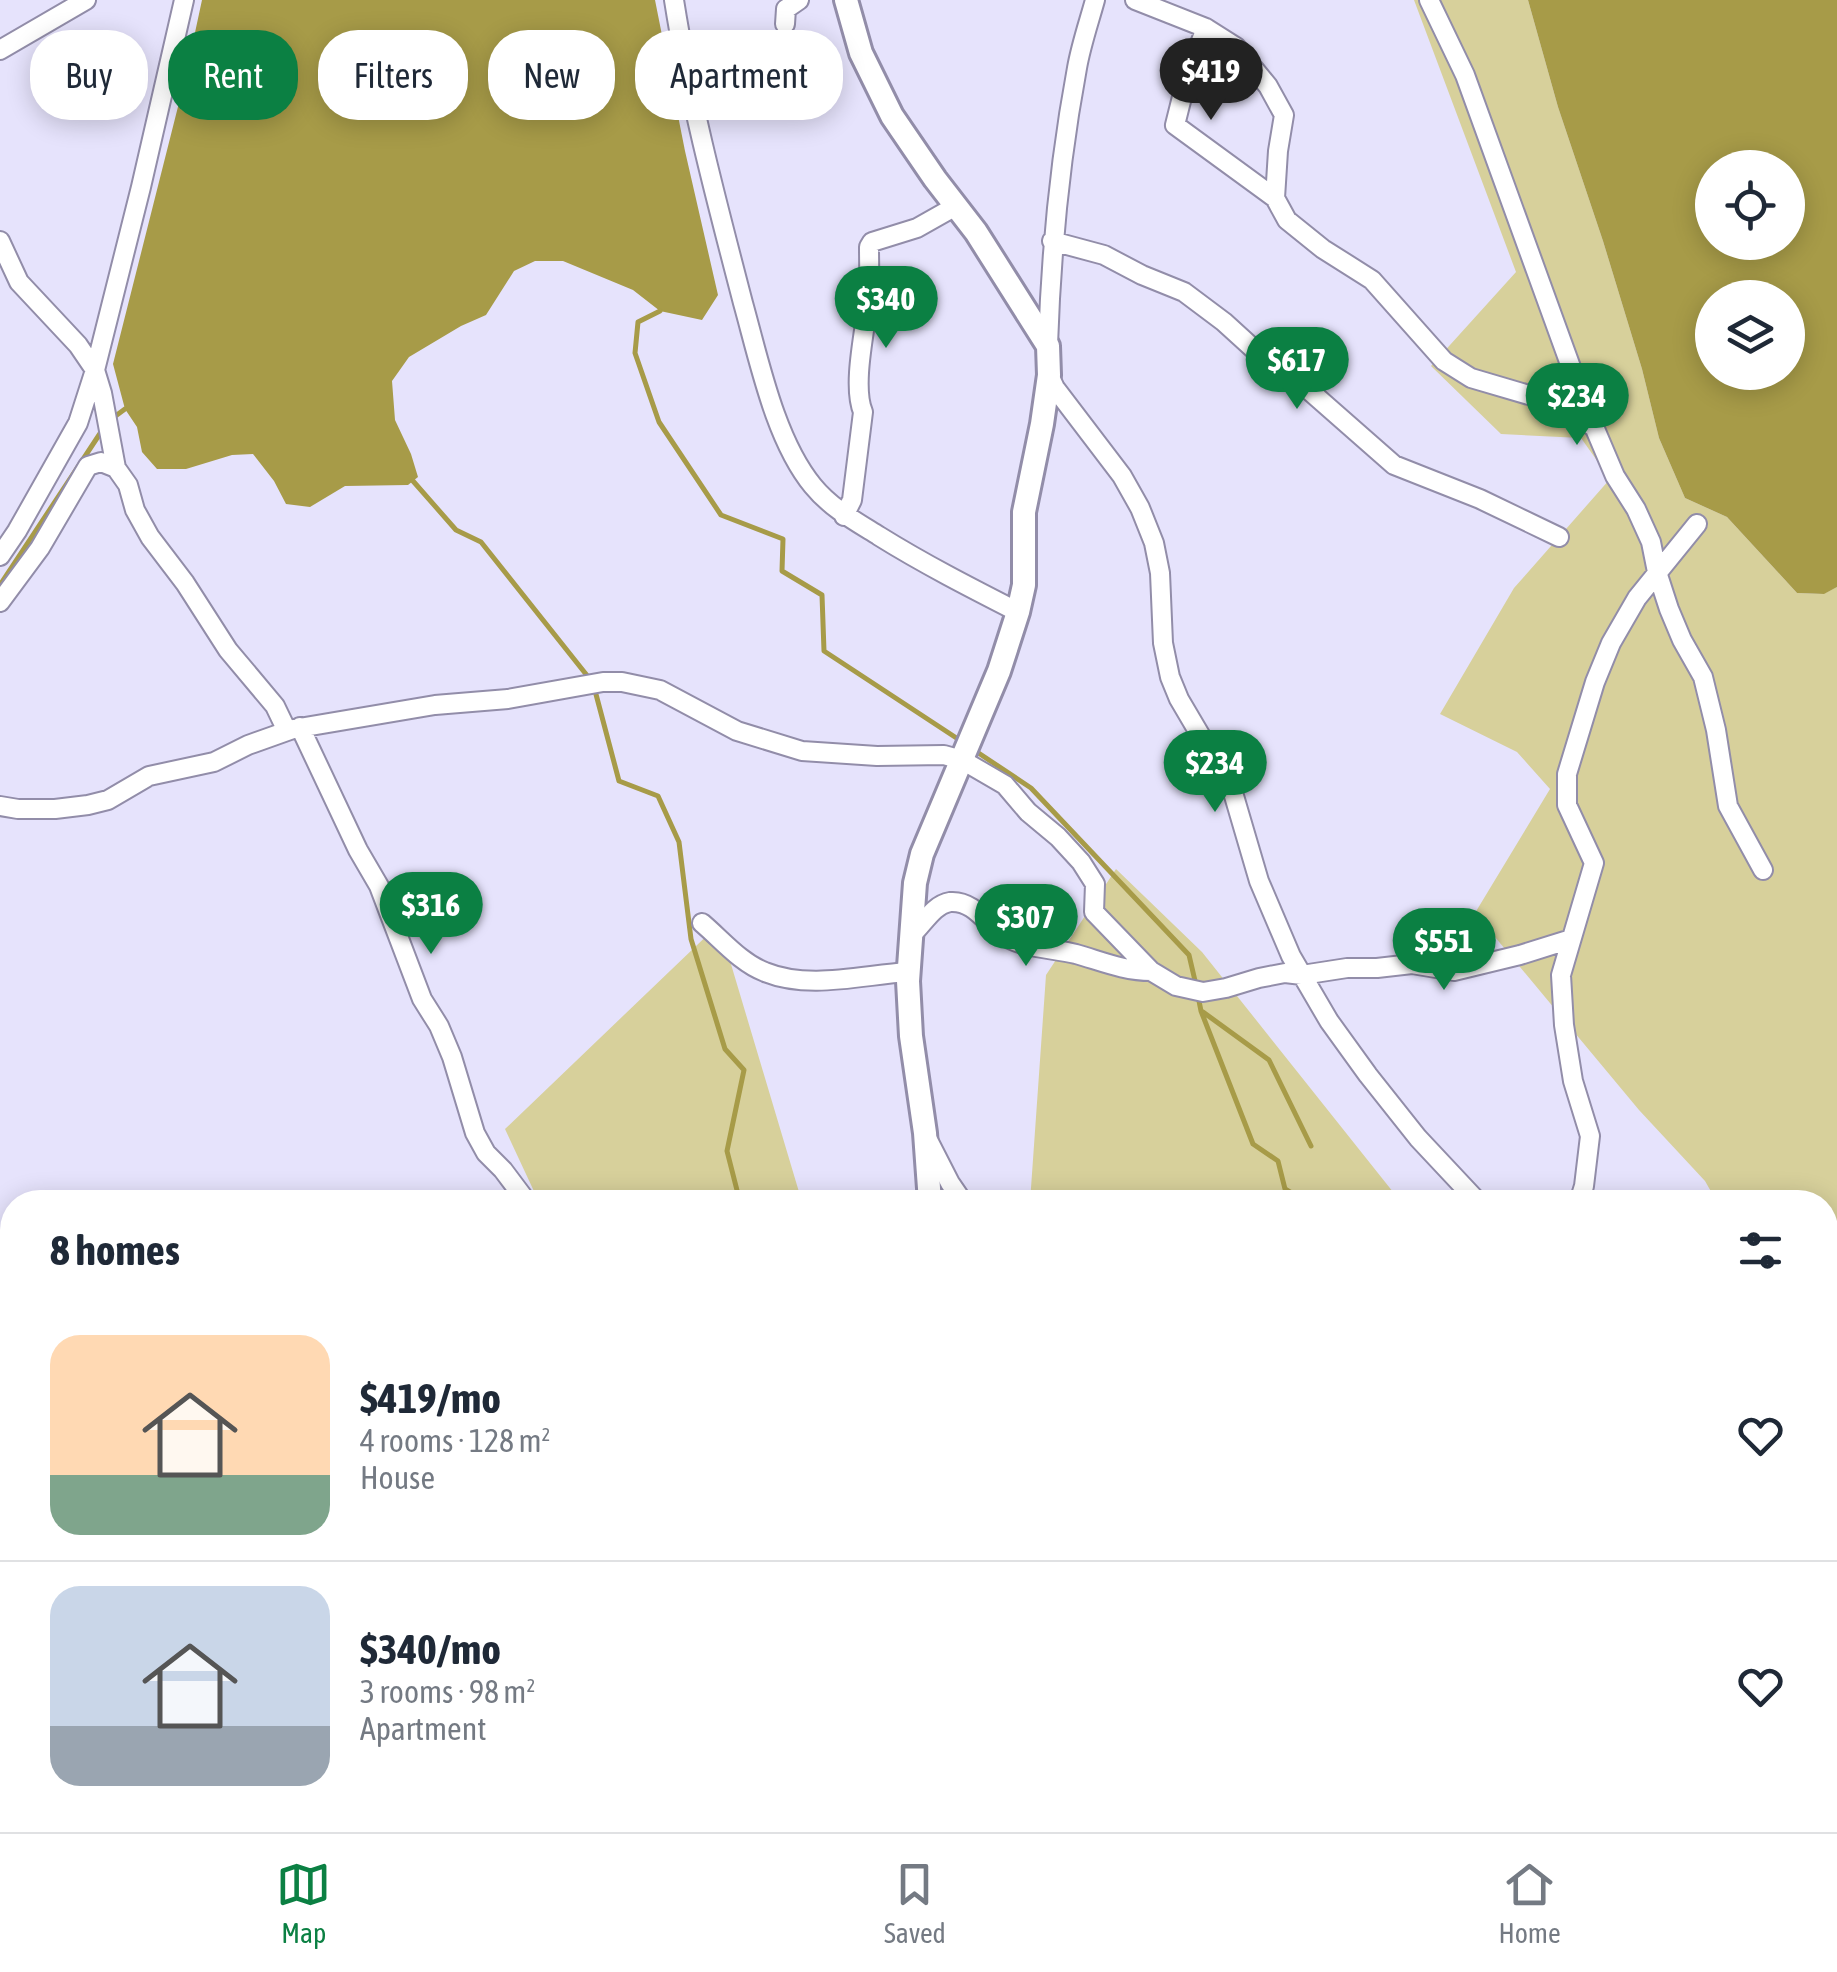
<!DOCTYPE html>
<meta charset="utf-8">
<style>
body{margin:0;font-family:"Asap Condensed",sans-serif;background:#f2f2f3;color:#1f2937;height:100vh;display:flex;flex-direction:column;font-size:38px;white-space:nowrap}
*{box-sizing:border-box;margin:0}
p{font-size:32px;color:#747a83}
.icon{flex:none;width:55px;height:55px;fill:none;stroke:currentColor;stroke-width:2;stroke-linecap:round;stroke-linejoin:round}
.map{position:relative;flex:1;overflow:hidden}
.sheet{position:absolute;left:0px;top:1190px;width:1838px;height:642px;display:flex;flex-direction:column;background:#fff;border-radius:40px 40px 0 0;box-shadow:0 5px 25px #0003}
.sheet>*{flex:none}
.banner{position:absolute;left:30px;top:30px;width:1000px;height:90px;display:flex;gap:20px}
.tools{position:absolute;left:1695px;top:150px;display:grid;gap:20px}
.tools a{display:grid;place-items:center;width:110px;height:110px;border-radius:50%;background:#fff;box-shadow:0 5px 25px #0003;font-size:50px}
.price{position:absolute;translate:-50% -85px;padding:0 22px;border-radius:35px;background:#0b8043;color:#fff;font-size:32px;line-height:65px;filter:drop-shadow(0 2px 5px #0008)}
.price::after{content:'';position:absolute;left:50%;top:60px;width:30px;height:22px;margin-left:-15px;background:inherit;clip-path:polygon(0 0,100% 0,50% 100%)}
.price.on{background:#222;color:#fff}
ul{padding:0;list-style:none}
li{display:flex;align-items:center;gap:30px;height:250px;padding:0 50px}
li+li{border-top:2px solid #e0e1e3}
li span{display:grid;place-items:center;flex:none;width:280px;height:200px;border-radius:30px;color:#555}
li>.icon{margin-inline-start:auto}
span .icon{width:120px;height:120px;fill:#fffc;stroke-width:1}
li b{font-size:42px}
h2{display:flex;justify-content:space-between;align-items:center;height:120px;padding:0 50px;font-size:42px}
.chip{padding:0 35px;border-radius:40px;background:#fff;box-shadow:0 5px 25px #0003;font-size:35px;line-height:90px}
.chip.on{background:#0b8043;color:#fff}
.menu{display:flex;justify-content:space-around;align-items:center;height:140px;border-top:2px solid #e0e1e3;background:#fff;font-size:28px;color:#747a83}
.menu a{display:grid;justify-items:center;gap:5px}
.menu .on{color:#0b8043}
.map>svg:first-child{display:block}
.green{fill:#d7d09b}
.water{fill:#a79b48;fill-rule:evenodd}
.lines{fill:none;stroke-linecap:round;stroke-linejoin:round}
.stream{stroke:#a79b48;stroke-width:5}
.minor-casing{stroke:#928da9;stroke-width:22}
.tertiary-casing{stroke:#928da9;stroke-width:28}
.minor{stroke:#fff;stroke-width:18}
.tertiary{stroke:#fff;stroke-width:22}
</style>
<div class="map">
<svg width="1837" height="1832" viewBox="0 0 1837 1832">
<rect width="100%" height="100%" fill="#e6e3fc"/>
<path class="green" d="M1414 0H1528L1558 107 1603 241 1642 369 1659 438 1685 498 1727 517 1797 593 1823 594 1837 587V1633L1825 1616V1202H1717L1705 1181 1639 1110 1475 913 1550 789 1517 752 1440 714 1514 588 1610 479 1581 438 1501 434 1431 366 1516 272Z
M1116 869 1202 952 1401 1202H1030L1046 975Z
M719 924 802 1202H539L505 1129Z
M0 1494 12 1503V1820H257L264 1832H0Z
M715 1820H1121L1136 1832H697Z
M1183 1820H1388L1405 1832H1174Z"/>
<path class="water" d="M202 0H655L685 151 718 295 702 320 660 311 633 290 563 261H535L514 271 486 315 461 326 409 357 392 381 395 420 411 454 418 477 408 485 345 486 310 507 286 504 274 481 253 454 232 455 186 469H157L142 452 137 427 125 409 113 364 185 79Z
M1528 0H1837V587L1824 594 1797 593 1727 517 1685 498 1659 438 1642 369 1603 241 1558 107ZM1712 168H1788V242H1712ZM1712 298H1788V372H1712Z"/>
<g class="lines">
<path class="stream" d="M660 311 638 322 635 353 659 422 721 515 783 539 782 571 822 595 824 651 961 741
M110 420 125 409
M413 481 456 530 481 542 593 683 619 781 658 796 679 842 691 939 725 1049 744 1070 727 1151 740 1202
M0 585 103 429
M974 750 1031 788 1189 955 1196 985
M1198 996 1201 1011 1253 1144 1278 1161 1285 1189 1306 1202
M1203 1012 1269 1060 1311 1146
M957 1832 958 1820"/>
<g class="minor-casing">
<path id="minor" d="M674 0C690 102 717 203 743 303 759 360 775 440 813 486 831 508 855 521 879 536 924 564 971 588 1018 612
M1135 0 1206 28 1236 47 1268 86 1284 115 1278 151 1275 198 1287 220 1323 249 1372 280 1444 361 1471 378 1556 403 1592 426
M1429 0 1465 75 1584 403 1615 476 1636 509 1651 542 1657 572 1669 609 1682 640 1703 677 1716 730 1728 806 1763 870
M785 24 786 9 799 0
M1206 28 1187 77 1175 125 1275 198
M0 50 86 0
M0 241 19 282 78 345 95 370 102 393 116 468
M1052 241 1104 255 1142 275 1184 292 1224 322 1268 362 1295 378 1394 465 1480 499 1559 537
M1048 345C1051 252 1060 159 1077 68 1081 45 1089 22 1095 0
M1049 375 1055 388 1122 476 1140 508 1154 543 1160 573 1163 643 1170 677 1179 699 1232 789 1259 881 1291 956 1329 1021 1368 1075 1418 1138 1478 1202
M844 516 852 500 863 412C852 386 865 331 868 302 870 284 869 265 869 247L872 242 917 228 956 206
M0 556 17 531 78 423 95 370 141 187 184 0
M0 602 40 548 88 466 101 462 116 468 128 485 135 510 150 537 185 583 228 650 275 706 287 731
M300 727 358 850 379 886 422 999 439 1026 452 1057 475 1133 486 1153 503 1170 527 1202
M0 806 18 809H55L88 805 108 800 149 776 214 762 248 745 293 729 435 705 508 699 603 682H622L660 690 737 731 802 751 877 756 944 755 962 760 1005 785 1028 812 1058 837 1081 862 1095 884 1094 912 1151 971 1176 986 1203 992 1226 988 1259 978 1285 973 1302 975 1347 968H1377L1412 964 1454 971 1520 955 1571 939
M702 923C722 940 741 963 765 972 809 990 862 975 908 972
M910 936C923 926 932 905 950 902 973 900 986 923 1001 934 1022 949 1052 948 1076 954 1101 961 1124 971 1151 971
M927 1138 950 1183 963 1202
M1579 1202 1584 1186 1590 1136 1573 1081 1564 1025 1561 975 1594 863 1567 805V774L1595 682 1611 643 1637 598 1697 524
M1825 1624 1837 1639
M943 1832 948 1820
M1403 1832 1418 1820"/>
</g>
<g class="tertiary-casing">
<path id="tertiary" d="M846 0 861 53 892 116 935 179 976 232 1048 346 1049 375 1042 424 1024 512V585L1018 612 999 671 922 854 915 883 908 981 911 1036 925 1133 930 1202
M1026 1820 1033 1832"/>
</g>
<use href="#minor" class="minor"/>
<use href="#tertiary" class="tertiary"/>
</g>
</svg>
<div class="tools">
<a><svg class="icon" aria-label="locate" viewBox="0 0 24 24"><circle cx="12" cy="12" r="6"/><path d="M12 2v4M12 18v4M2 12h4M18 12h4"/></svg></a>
<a><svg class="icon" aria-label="layers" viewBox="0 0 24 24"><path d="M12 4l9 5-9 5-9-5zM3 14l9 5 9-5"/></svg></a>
</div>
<b class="price on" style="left:1211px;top:123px">$419</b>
<b class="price" style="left:886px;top:351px">$340</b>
<b class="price" style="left:1297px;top:412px">$617</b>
<b class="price" style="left:1577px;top:448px">$234</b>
<b class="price" style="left:1215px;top:815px">$234</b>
<b class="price" style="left:431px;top:957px">$316</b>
<b class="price" style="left:1026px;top:969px">$307</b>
<b class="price" style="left:1444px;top:993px">$551</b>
<div class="banner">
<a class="chip">Buy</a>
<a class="chip on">Rent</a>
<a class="chip">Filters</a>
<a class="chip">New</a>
<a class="chip">Apartment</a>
</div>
<section class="sheet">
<h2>8 homes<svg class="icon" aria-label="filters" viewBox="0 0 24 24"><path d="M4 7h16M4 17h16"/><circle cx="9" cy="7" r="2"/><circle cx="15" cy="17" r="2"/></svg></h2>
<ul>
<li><span style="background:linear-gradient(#ffd9b3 70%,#7fa58c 0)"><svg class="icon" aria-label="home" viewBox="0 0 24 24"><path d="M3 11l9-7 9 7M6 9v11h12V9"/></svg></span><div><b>$419/mo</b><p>4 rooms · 128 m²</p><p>House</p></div><svg class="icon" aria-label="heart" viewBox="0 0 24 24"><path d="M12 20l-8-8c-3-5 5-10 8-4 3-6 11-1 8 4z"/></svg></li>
<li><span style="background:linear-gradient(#c9d6e8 70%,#9aa5b1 0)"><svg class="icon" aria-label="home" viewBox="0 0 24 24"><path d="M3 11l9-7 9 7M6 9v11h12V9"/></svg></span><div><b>$340/mo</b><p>3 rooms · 98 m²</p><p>Apartment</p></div><svg class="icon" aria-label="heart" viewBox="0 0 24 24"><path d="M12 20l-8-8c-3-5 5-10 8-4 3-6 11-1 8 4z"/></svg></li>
</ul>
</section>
</div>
<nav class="menu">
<a class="on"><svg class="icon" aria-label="map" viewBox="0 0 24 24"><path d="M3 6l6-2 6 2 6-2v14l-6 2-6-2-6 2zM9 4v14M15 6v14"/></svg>Map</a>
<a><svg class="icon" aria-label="saved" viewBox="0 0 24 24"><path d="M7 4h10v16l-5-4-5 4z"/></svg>Saved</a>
<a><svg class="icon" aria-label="home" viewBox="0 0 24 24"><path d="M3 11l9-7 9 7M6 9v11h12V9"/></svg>Home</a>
</nav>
